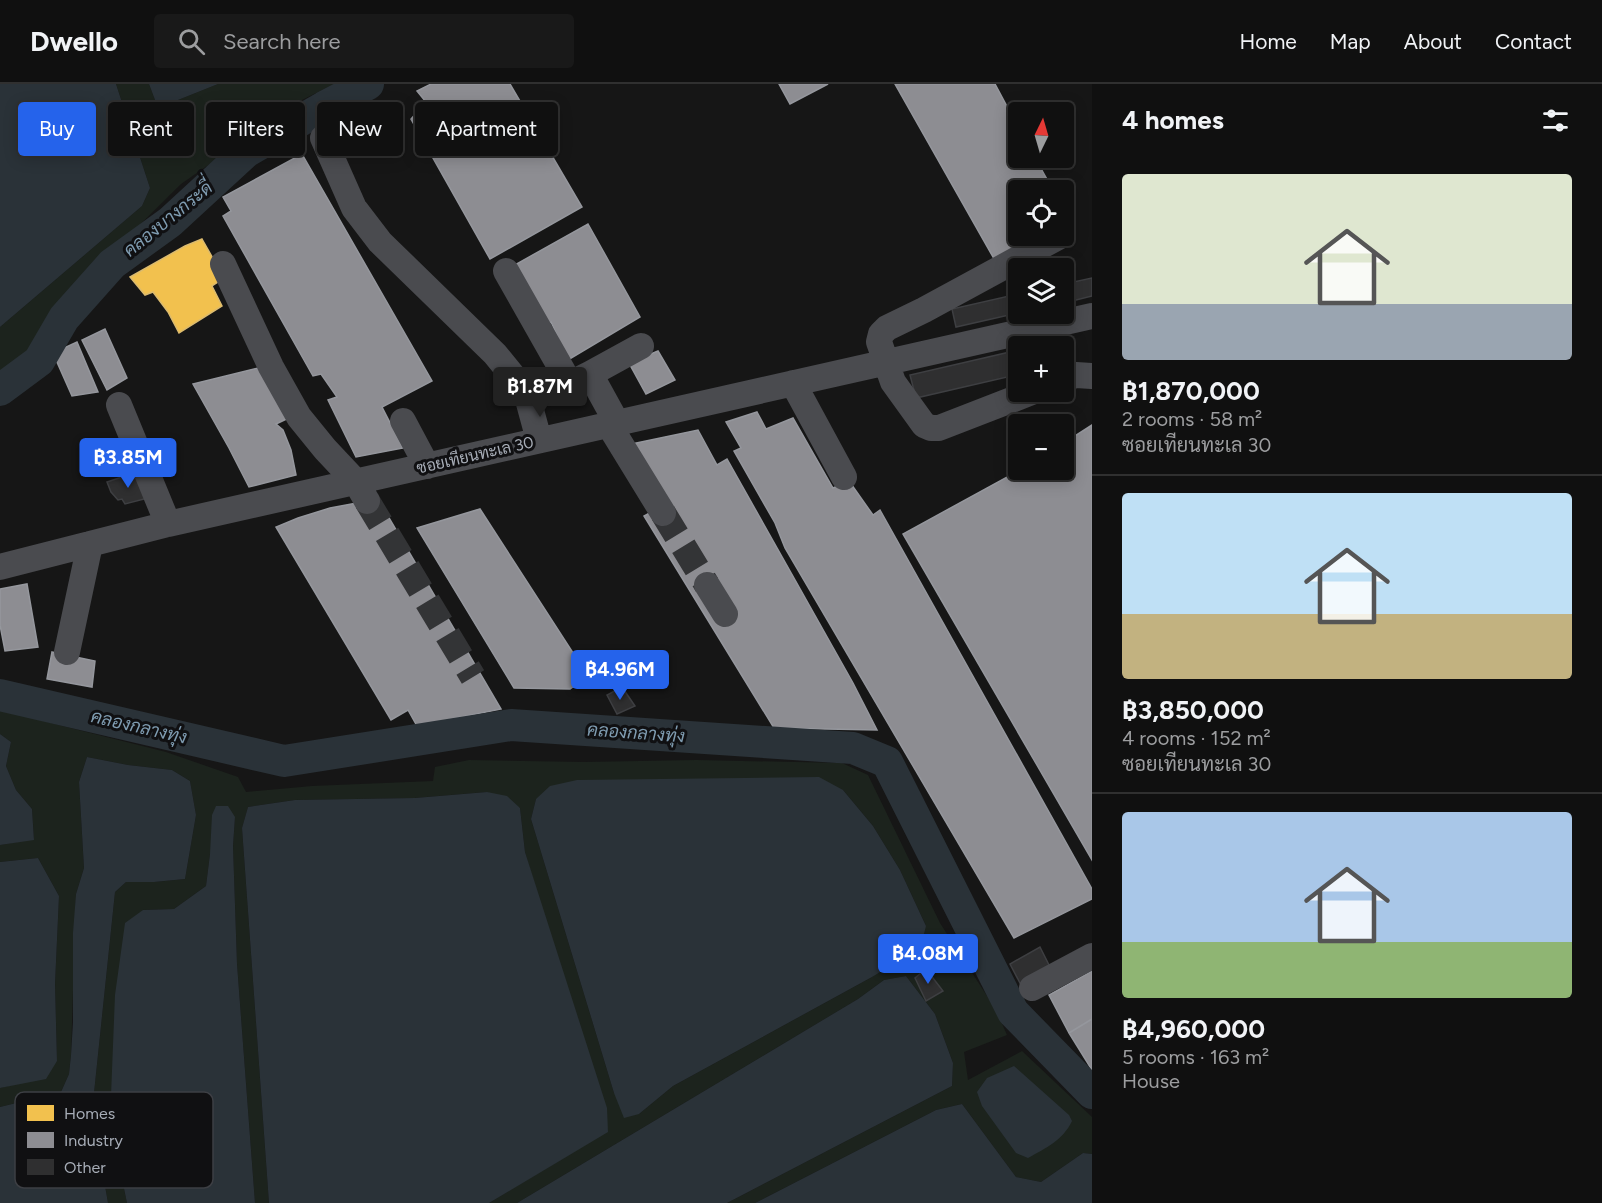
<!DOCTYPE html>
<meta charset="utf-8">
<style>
body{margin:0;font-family:Figtree,Sarabun,sans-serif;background:#191919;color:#f1f3f6;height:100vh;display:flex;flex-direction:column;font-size:22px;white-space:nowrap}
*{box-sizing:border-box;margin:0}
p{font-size:20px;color:#9c9d9f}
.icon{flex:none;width:33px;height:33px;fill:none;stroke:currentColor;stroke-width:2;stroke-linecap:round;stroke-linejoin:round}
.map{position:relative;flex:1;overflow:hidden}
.sheet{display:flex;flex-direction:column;background:#101010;width:510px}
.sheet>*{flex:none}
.hud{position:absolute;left:18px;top:18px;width:570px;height:54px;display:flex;gap:12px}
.needle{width:39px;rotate:5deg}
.buttons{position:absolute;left:1008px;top:18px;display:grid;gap:12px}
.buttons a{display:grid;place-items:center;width:66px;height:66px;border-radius:6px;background:#101010;box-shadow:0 3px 15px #0003,0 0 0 2px #303030;font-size:30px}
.price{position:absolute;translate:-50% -51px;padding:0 14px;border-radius:6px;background:#2563eb;color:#fff;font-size:20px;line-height:39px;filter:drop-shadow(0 2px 3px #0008)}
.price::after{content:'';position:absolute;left:50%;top:36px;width:18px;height:14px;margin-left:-9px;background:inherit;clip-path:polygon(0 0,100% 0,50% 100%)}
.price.current{background:#222;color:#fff}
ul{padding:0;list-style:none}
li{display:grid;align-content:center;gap:12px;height:318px;padding:0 30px}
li+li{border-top:2px solid #303030}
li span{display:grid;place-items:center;height:186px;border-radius:6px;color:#555}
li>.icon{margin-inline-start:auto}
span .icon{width:108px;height:108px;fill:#fffc;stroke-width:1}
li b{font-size:26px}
h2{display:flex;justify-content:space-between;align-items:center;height:72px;padding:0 30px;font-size:26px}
.chip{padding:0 21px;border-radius:6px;background:#101010;box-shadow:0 3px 15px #0003,0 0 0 2px #303030;font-size:21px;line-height:54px}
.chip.current{background:#2563eb;color:#fff}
header{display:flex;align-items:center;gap:36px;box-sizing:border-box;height:84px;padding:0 30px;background:#101010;border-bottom:2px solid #303030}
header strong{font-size:28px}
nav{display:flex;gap:33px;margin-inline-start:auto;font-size:21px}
.search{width:420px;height:54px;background:#191919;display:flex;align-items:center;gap:15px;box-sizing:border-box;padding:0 21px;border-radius:6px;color:#9c9d9f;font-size:22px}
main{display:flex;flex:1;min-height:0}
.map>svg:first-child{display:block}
.green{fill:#1c231d;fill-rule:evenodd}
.water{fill:#2a3238}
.homes{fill:#f2c14e;stroke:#dcbb6e;stroke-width:1.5}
.industry{fill:#8d8d92;stroke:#95979d;stroke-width:1.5}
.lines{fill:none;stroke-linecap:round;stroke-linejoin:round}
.river{stroke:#2a3238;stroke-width:32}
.building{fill:#2f2f30;stroke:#3e3f42;stroke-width:1.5}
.minor-tunnel{stroke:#333436;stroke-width:26;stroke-dasharray:26 13;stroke-linecap:butt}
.minor{stroke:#4a4b4f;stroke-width:26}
.labels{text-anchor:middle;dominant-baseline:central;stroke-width:6;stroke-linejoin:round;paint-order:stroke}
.street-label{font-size:16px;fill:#a7adb7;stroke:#101012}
.water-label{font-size:18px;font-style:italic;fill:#7f9cb1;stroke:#101012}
.key{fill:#101012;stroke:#3d3f44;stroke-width:1.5}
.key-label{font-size:16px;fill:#a7adb7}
</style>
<header>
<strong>Dwello</strong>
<div class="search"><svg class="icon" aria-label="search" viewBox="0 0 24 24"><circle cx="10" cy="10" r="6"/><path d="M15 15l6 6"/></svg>Search here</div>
<nav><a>Home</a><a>Map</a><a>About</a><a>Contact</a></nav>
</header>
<main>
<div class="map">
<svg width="1092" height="1119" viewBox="0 0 1092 1119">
<rect width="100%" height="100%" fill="#161616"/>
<path class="green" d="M116 0H149L158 24 218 0H334L300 17 181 100 83 197 34 264 0 290V243L142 122 150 104Z
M0 622 35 635 166 668 238 693 246 708 312 702 433 697 435 683 469 676 584 678 696 676 842 679 868 691 940 839 996 926 1007 951 964 968 968 996 1022 967 1092 1033V1070L1083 1069 1041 1098 1016 1093 962 1020 936 1026 755 1119H727L952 1002 953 979 935 930 906 892 884 896 858 915 517 1119H489L608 1047 525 768 520 724 487 708 415 714 295 716 248 723 242 744 269 1119H255L237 880 233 762 235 733 210 770 206 802 174 825 143 826 110 1037 127 1119H108L92 1028 115 808 126 798H154L185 795 196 731 190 697 172 686 128 681 87 673 79 698 84 784 76 810 71 971 69 990 61 1008 0 1023V1004L16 1000 57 977 55 900 59 812 38 774 0 778V761L34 755 32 725 16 706 6 682 11 658 0 650ZM843 706 873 742 900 786 926 842 872 893 673 1002 639 1030 614 1009 531 735 536 715Z"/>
<path class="water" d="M0 0H116L150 104 142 122 0 243Z
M149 0H218L158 24Z
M0 650 11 658 6 682 16 706 32 725 34 756 0 761Z
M87 673 128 681 172 686 190 697 196 731 185 795 154 798H126L115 808 92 1028 108 1119H0V1023L61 1008 69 990 71 971 73 938V849L76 810 84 784 79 698Z
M819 693 843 706 873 742 900 786 926 842 921 861 903 874 872 893 673 1002 639 1030 624 1034 614 1009 531 735 536 715 550 702 577 696Z
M487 708 507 712 520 724 525 768 607 1024 608 1048 489 1119H269L242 744 248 723 295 716 415 714Z
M216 722H228L235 733 233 762 237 880 255 1119H127L110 1037 115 911 125 839 143 826 174 825 206 802 210 770 212 731Z
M38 774 59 812 55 900 57 977 46 995 0 1004V778Z
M906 892 935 930 953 979 952 1002 727 1119H517L858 915 884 896Z
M1014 982 1069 1031 1072 1037C1063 1056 1046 1064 1028 1074L1016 1069 982 1022 977 1008 987 994Z
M962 1020 1016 1093 1041 1098 1083 1069 1092 1070V1119H755L936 1026Z"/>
<path class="homes" d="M202 155 224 194 212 202 222 222 179 249 168 228 153 208 145 211 130 193 185 162Z"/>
<path class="industry" d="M431 0H510L582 123 490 175 411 35 426 18 417 7Z
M779 0H828L790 20Z
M895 0H995L1018 43V74H1035L1053 106H1018V152H1039L997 180Z
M302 70 432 297 382 323 403 364 356 373 328 316 337 313 321 290 313 292 223 132 231 127 223 113Z
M588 140 640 233 568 276 551 238 546 242 513 182Z
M105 245 127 294 107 306 82 256Z
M77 258 98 308 72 312 53 269Z
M658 267 675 296 646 310 629 279Z
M262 283 291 333 276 340 283 346 291 366 296 391 249 403 229 364 193 300Z
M757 328 766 345 793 334 833 404 849 397 873 431 880 426 1092 805V815L1014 854 785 464 775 439 734 367 741 364 726 338Z
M1092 341V776L903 450 1020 386H1064V359Z
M698 346 717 381 727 375 853 599 877 646 774 644 644 432 666 420 622 362Z
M378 415 501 625 417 642 408 626 391 636 276 443 298 434 330 424Z
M480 425 588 592 570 605 514 604 417 444Z
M27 500 38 563 5 567 0 541V505Z
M52 568 95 577 92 603 47 595Z
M1092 887V935L1069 949 1049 911Z
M1092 935V986L1069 949Z"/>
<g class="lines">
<path class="river" d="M0 306 39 277 64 234 112 180 170 138 246 68 324 23 368 0
M0 611 284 677 511 641 853 664 887 678 1013 928 1092 1009"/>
</g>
<path class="building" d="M1092 194V212L1064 219V200Z
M1018 210V229L956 243 952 225Z
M1010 268 1016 291 916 314 910 291Z
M137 388 148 414 125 420 122 415 118 416 111 408 107 398Z
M622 603 635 622 617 630 607 611Z
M1040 863 1051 885 1021 901 1010 880Z
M926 885 943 907 926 917 915 894Z"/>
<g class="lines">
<path class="minor-tunnel" d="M367 417 473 593
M663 429 707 501"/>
<path class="minor" d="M323 54 354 124 380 158 495 270 526 308 539 356
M223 180 271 283 299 333 325 365 356 398 367 417
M506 187 570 300 590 290 617 339
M590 290 641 262
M1064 295 1076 291 1092 292
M793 299 844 393
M1032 308 939 344H931L924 341 893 298 879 258 881 250 887 244 924 226 1060 152
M119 321 168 440
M403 337 427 382
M609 341 663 429
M0 483 168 440 1092 232
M707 501 725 530
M67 568 90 460
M1032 904 1092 872"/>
</g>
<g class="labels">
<g class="street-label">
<text transform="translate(475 371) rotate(-13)">ซอยเทียนทะเล 30</text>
</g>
<g class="water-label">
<text transform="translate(168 135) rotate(-39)">คลองบางกระดี่</text>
<text transform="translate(139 643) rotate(13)">คลองกลางทุ่ง</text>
<text transform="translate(636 649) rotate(4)">คลองกลางทุ่ง</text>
</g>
</g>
<rect x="15" y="1008" width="198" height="96" rx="9" class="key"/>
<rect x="27" y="1021" width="27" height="16" fill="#f2c14e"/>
<rect x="27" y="1048" width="27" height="16" fill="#8d8d92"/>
<rect x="27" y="1075" width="27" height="16" fill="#2f2f30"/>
<g class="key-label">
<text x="64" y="1035">Homes</text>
<text x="64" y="1062">Industry</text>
<text x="64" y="1089">Other</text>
</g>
</svg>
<div class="buttons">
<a><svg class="needle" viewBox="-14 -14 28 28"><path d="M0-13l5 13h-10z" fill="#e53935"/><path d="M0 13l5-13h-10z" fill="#9c9d9f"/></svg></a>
<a><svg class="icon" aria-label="locate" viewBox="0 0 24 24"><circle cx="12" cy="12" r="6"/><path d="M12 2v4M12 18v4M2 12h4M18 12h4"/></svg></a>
<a><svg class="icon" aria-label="layers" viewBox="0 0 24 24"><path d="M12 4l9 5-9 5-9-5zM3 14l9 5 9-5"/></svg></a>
<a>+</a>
<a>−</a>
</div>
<b class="price current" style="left:540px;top:334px">฿1.87M</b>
<b class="price" style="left:128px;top:405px">฿3.85M</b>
<b class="price" style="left:620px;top:617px">฿4.96M</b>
<b class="price" style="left:928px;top:901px">฿4.08M</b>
<div class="hud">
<a class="chip current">Buy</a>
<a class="chip">Rent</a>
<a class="chip">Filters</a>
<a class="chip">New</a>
<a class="chip">Apartment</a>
</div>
</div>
<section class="sheet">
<h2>4 homes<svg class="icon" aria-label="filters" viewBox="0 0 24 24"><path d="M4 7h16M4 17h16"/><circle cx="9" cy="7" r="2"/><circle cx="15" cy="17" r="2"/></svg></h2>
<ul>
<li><span style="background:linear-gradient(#dfe7d0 70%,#9aa5b1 0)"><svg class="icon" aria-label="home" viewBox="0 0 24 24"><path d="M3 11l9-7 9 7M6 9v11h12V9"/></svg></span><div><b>฿1,870,000</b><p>2 rooms · 58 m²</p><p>ซอยเทียนทะเล 30</p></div></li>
<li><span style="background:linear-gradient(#bfe0f5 65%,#c2b280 0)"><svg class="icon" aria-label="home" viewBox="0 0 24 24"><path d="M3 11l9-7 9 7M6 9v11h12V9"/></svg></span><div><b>฿3,850,000</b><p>4 rooms · 152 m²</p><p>ซอยเทียนทะเล 30</p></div></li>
<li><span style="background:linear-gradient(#a9c7e8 70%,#8fb573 0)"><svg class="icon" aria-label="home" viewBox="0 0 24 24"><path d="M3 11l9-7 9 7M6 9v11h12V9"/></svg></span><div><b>฿4,960,000</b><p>5 rooms · 163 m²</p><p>House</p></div></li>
</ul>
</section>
</main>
